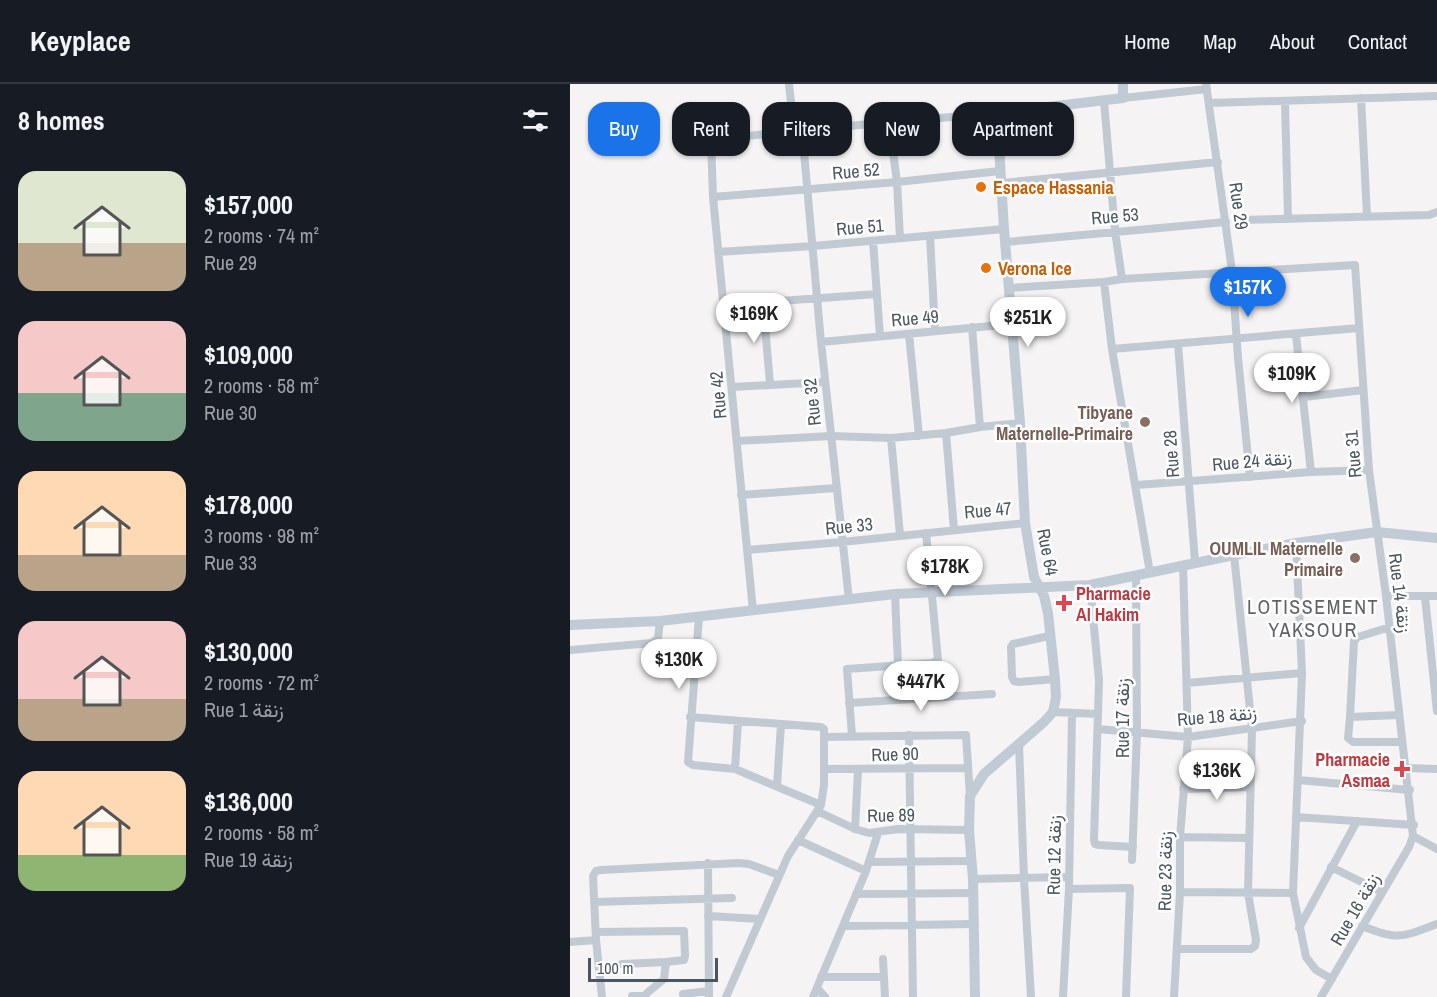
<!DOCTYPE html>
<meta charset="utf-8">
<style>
body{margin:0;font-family:"Archivo Narrow",Vazirmatn,sans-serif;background:#242831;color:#f1f3f6;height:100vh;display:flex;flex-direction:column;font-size:22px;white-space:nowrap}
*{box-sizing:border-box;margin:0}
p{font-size:20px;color:#9ea1a6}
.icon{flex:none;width:33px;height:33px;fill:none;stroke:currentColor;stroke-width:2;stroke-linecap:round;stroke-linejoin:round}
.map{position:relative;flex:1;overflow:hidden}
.details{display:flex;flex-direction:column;background:#171b24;width:570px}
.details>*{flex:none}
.hud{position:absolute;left:18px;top:18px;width:570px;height:54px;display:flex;gap:12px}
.scale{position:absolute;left:18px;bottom:15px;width:130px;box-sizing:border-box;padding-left:6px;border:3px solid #4a5661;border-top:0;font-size:16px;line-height:21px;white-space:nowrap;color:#4a5661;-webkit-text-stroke:4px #fff;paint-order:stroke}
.price{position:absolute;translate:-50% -51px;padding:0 14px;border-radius:21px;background:#fff;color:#222;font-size:20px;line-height:39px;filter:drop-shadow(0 2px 3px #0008)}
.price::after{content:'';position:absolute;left:50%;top:36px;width:18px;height:14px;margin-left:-9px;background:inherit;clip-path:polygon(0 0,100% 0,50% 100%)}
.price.selected{background:#1a73e8;color:#fff}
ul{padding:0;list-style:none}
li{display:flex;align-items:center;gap:18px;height:150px;padding:0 18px}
li span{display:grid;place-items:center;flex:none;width:168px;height:120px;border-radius:18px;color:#555}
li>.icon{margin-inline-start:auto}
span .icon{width:72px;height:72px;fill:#fffc;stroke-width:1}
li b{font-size:26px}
h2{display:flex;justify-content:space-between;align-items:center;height:72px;padding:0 18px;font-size:26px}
.chip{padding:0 21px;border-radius:18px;background:#171b24;box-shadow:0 2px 4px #0004;font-size:21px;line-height:54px}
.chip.selected{background:#1a73e8;color:#fff}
header{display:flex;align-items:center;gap:36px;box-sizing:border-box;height:84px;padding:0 30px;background:#171b24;border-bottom:2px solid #363941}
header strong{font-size:28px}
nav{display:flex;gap:33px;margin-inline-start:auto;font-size:21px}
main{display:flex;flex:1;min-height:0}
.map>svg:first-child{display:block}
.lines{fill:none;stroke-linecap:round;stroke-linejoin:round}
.street{stroke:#c1cad2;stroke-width:8}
.secondary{stroke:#c1cbd6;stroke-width:10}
.food-dot{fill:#e8710a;stroke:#fff;stroke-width:2}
.education-dot{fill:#8d6e63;stroke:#fff;stroke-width:2}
.health-dot{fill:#e0444e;stroke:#fff;stroke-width:2}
.labels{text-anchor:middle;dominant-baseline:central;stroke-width:5;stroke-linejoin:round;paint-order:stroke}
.street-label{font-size:18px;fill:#4a5661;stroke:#fff}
.food-label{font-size:18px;font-weight:bold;fill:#c56008;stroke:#fff;text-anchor:start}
.education-label{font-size:18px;font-weight:bold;fill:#785e54;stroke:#fff;text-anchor:end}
.health-label{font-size:18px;font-weight:bold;fill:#be3a42;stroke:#fff;text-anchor:start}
.neighbourhood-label{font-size:20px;letter-spacing:1.5px;fill:#5f6368;stroke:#fff}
</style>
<header>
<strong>Keyplace</strong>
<nav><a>Home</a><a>Map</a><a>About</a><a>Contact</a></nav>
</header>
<main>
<section class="details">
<h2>8 homes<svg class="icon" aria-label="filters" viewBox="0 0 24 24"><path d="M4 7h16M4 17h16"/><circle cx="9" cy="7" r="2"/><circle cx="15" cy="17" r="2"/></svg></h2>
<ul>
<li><span style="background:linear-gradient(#dfe7d0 60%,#b9a48a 0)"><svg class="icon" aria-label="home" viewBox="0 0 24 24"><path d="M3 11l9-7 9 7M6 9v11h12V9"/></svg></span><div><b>$157,000</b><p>2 rooms · 74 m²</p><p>Rue 29</p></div></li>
<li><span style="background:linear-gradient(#f6c9c9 60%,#7fa58c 0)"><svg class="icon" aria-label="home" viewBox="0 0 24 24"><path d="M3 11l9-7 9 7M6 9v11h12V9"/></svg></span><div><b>$109,000</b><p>2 rooms · 58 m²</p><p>Rue 30</p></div></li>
<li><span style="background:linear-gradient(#ffd9b3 70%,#b9a48a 0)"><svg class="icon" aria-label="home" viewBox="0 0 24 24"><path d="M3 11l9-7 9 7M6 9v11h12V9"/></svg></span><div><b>$178,000</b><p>3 rooms · 98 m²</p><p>Rue 33</p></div></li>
<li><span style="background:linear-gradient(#f6c9c9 65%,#b9a48a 0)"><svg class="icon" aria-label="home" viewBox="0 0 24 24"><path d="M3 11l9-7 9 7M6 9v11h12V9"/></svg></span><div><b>$130,000</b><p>2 rooms · 72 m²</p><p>Rue 1 زنقة</p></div></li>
<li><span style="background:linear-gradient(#ffd9b3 70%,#8fb573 0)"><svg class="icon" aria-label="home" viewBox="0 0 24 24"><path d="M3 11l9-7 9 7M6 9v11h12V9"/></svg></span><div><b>$136,000</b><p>2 rooms · 58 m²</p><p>Rue 19 زنقة</p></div></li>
</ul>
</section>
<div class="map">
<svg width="867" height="913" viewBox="0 0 867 913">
<rect width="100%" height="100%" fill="#f5f3f3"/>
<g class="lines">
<path class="street" d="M219 0 224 46
M636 0 662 187 668 274 680 393
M553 14 637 5
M791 14 797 132
M534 17 545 147 552 195
M715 17 718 135
M640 19 867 12
M319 38 327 98 330 154
M232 46 251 258 279 516
M432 99 648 78
M143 113 327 98 430 87
M671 136 859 131 867 128
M360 152 365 247
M303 157 310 252
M436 158 656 138
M148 168 243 162 434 145
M534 198 542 265 580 489
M439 204 534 198 552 195 785 181 799 386 816 512 843 752 839 763 751 913
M193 218 200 300
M154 221 307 210
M402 243 410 343
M339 250 349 352
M726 251 741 388
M251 258 442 240
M608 260 625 478
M542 265 789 244
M163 303 255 298
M734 313 793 306
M376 349 384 446
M321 354 330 451
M167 357 261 352 321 354 376 349 410 343 450 339
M567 401 741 388 799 386
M171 411 266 404
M726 459 732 589 723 809 736 873 746 886 762 895
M177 466 272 458 455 439
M520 501 529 596 524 756 525 760 529 761 563 763
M325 510 328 582
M816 512H867
M855 513 867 627
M183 527 143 113 141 56 232 46 427 29
M129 533 118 678 123 681 165 685 251 721
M479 552 443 560 441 563 442 593 444 597 449 598 485 595
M0 566 82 559 88 554 90 537
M617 599 732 589
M279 619 422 610
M483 628 528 630
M828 631 780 633 778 654 783 658H832
M120 633 251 643 254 645V701L251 721 218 772 156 913
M780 633 784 557 788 553 820 543
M528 645 618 653 732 637
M339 651 343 913
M282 652 277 585 362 579 368 576 356 449
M254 653 396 651 400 712
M449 659 454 795 461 913
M837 684 867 685
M165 685 168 637
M254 685 398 684
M728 696 840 706
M207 702 211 640
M613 705 680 703
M247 727 285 745 299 749 328 745 399 746
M726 733 844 741
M285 745 288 686
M843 752 867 765
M610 753 679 754
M228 756 296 787
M562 776 567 649 566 492
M299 778 401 777
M138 779 139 913
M761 783 812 808
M403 795 497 793
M499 805 560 804 556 913
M610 808 723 809
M286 810 403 809
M24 818 162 814
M138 832 190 835
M273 842 404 840
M792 842C829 857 831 853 867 840
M729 844 787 737
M26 848 114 847 115 872 114 876 96 878 94 895 77 909 75 913
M0 858 26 856
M608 865H681L685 862 686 856 678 809 682 645 664 471
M313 875 315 913
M52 880 96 878
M251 893H314
M247 904 255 913
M113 910 139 907
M62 912H75
M32 913 26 856 23 792 26 787 31 786 168 779 179 780 209 791
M243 913 296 787 308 749
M493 913 499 805 502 629
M604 913 610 808V753L618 653 613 481"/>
<path class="secondary" d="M0 541 90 537 325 510 520 501 664 471 726 459 807 448 867 454
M405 913 403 795 399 746 400 712 414 690 474 638 483 628 486 613 485 595 478 529 474 512 464 493 455 439 450 339 434 145 427 29 553 14V0"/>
</g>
<g class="food-dot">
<circle cx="411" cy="103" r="6"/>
<circle cx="416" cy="184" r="6"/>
</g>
<g class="education-dot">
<circle cx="575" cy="338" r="6"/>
<circle cx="785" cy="474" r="6"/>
</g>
<g class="health-dot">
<path d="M491 510h6v6h6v6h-6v6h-6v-6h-6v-6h6z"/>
<path d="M829 676h6v6h6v6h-6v6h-6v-6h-6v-6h6z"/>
</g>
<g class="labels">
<g class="street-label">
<text transform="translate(286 87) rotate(-5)">Rue 52</text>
<text transform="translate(669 122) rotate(82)">Rue 29</text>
<text transform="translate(545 132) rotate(-5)">Rue 53</text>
<text transform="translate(290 143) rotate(-5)">Rue 51</text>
<text transform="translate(345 234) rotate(-5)">Rue 49</text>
<text transform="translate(148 311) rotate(-95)">Rue 42</text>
<text transform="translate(242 318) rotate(-96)">Rue 32</text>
<text transform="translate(601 370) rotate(-94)">Rue 28</text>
<text transform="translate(783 370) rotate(-95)">Rue 31</text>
<text transform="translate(682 377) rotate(-5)">Rue 24 زنقة</text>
<text transform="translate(418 426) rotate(-5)">Rue 47</text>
<text transform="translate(279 442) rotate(-6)">Rue 33</text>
<text transform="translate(478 468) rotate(79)">Rue 64</text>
<text transform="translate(830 509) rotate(83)">Rue 14 زنقة</text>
<text transform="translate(647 632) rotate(-5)">Rue 18 زنقة</text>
<text transform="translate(552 634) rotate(-90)">Rue 17 زنقة</text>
<text transform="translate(325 670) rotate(-2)">Rue 90</text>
<text transform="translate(321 731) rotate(-1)">Rue 89</text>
<text transform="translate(484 771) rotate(-89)">Rue 12 زنقة</text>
<text transform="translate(595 787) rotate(-89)">Rue 23 زنقة</text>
<text transform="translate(785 825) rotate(-60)">Rue 16 زنقة</text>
</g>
<g class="food-label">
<text x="423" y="103">Espace Hassania</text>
<text x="428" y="184">Verona Ice</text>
</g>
<g class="education-label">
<text x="563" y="328">Tibyane<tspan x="563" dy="21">Maternelle-Primaire</tspan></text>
<text x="773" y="464">OUMLIL Maternelle<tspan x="773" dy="21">Primaire</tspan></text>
</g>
<g class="health-label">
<text x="506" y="509">Pharmacie<tspan x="506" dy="21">Al Hakim</tspan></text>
<text x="820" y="675" text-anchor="end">Pharmacie<tspan x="820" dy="21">Asmaa</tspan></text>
</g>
<g class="neighbourhood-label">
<text x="743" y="522">LOTISSEMENT<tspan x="743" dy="23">YAKSOUR</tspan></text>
</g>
</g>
</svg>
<div class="scale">100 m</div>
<b class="price selected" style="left:678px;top:234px">$157K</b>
<b class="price" style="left:184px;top:260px">$169K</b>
<b class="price" style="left:458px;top:264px">$251K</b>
<b class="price" style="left:722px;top:320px">$109K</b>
<b class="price" style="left:375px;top:513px">$178K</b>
<b class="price" style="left:109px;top:606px">$130K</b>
<b class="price" style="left:351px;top:628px">$447K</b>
<b class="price" style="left:647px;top:717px">$136K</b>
<div class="hud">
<a class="chip selected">Buy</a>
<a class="chip">Rent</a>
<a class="chip">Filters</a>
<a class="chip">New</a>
<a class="chip">Apartment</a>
</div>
</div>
</main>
